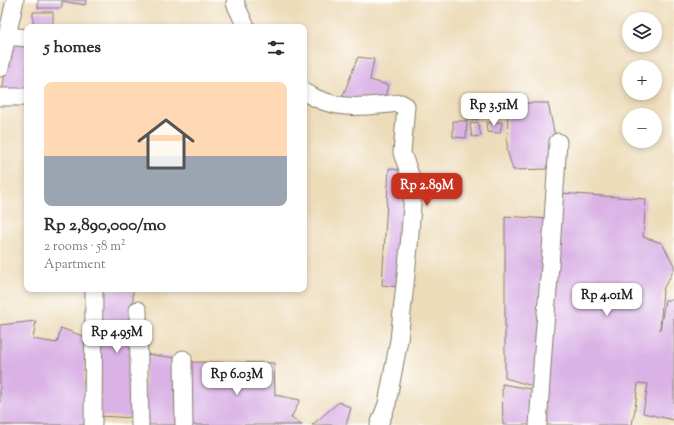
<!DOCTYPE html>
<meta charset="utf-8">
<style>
body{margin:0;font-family:"Sorts Mill Goudy",serif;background:#f2f2f3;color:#2b2b33;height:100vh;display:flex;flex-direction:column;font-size:15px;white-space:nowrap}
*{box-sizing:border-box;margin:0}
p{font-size:13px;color:#7c7c81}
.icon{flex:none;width:22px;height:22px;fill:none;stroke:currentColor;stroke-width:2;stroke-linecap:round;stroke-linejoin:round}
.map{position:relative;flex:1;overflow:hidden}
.panel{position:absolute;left:24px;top:24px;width:283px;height:268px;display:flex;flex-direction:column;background:#fff;border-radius:8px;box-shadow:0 2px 6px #0003}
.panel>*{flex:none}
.controls{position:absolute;left:622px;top:12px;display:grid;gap:8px}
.controls a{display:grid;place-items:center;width:40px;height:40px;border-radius:50%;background:#fff;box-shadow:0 2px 6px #0003;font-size:20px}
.price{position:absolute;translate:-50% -34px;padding:0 9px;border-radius:8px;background:#fff;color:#222;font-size:13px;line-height:26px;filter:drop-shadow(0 1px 2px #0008)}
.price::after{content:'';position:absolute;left:50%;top:24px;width:12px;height:9px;margin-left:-6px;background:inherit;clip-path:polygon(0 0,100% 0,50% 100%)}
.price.selected{background:#c8321e;color:#fff}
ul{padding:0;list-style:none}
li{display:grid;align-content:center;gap:8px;height:212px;padding:0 20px}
li span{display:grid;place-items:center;height:124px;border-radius:8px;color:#555}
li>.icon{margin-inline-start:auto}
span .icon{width:72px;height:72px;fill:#fffc;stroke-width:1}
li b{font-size:17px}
h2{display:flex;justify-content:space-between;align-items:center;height:48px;padding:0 20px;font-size:17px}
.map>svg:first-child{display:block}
.building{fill:#dab2e5}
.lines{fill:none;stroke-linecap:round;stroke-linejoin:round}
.minor-casing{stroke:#847c6a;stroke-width:19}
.minor{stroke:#fff;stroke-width:17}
</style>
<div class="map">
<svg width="674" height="425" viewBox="0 0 674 425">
<rect width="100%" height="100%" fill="#fff"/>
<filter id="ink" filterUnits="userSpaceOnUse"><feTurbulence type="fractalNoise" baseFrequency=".025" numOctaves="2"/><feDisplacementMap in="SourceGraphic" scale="8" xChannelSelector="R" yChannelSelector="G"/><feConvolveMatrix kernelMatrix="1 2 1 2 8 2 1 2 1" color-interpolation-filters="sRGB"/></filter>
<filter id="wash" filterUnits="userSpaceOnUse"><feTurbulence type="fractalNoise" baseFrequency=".012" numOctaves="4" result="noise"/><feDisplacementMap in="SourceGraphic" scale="16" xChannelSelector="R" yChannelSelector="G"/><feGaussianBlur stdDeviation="0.9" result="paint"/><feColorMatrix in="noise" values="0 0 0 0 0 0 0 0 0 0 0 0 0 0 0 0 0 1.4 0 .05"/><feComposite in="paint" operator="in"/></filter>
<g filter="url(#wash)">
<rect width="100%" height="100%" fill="#eddcb9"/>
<g id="blocks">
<path class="building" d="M38 0H86L85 5 62 1V8H38Z
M33 12H53V27H33Z
M10 41 27 42V93L2 92Z
M358 57 374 59 370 80 388 85 384 101 342 98Z
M464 101 478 102V119L466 120Z
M529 103H548L555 136 546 169 513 170 507 150 508 104Z
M453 121H467L466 138 453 137Z
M478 122 481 136 472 137 470 124Z
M502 122 500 133 487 132 486 123Z
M389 168 402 171 410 193 399 287 382 285Z
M560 193 646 199 643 237 662 243 674 265V270L663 289 660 330 665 300H674V420L643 413 648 384 638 383 635 409 632 425H538Z
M505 216 549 219 536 387 505 378Z
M101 289H133L135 418 99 416Z
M36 321 33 339 57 343 61 328 88 338 84 381 86 425H0V325Z
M145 354 177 358V425H145Z
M189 362 274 363 275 395 300 400 291 418 302 425H188Z
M502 384 537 390V425H503Z
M339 402 351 408 346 425H312Z"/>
</g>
</g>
<g filter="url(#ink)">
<use href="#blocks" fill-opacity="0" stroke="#847c6a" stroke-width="1"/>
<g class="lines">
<g class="minor-casing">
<path id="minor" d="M236 0 235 3 246 27
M7 36 27 38
M0 68 15 0
M304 92C339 113 364 106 401 103L406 106 402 153 412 180 413 191 409 247 399 340 387 404 379 425
M0 97H27
M138 310 140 425
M183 359 184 425
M93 425 94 289
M538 425 544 337 550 266 558 142"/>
</g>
<use href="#minor" class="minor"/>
</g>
</g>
</svg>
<div class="controls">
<a><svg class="icon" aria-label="layers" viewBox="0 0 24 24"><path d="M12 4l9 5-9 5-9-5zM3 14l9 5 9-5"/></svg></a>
<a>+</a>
<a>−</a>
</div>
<b class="price" style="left:494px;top:127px">Rp 3.51M</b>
<b class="price selected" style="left:427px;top:207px">Rp 2.89M</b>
<b class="price" style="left:607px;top:317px">Rp 4.01M</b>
<b class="price" style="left:117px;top:354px">Rp 4.95M</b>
<b class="price" style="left:237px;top:396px">Rp 6.03M</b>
<section class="panel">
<h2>5 homes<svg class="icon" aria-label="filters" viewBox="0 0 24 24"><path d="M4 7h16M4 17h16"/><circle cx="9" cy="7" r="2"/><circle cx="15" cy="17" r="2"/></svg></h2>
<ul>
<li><span style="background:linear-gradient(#ffd9b3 60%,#9aa5b1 0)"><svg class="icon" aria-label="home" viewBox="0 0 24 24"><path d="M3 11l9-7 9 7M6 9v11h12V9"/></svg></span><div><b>Rp 2,890,000/mo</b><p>2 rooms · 58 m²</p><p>Apartment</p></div></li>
</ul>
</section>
</div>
